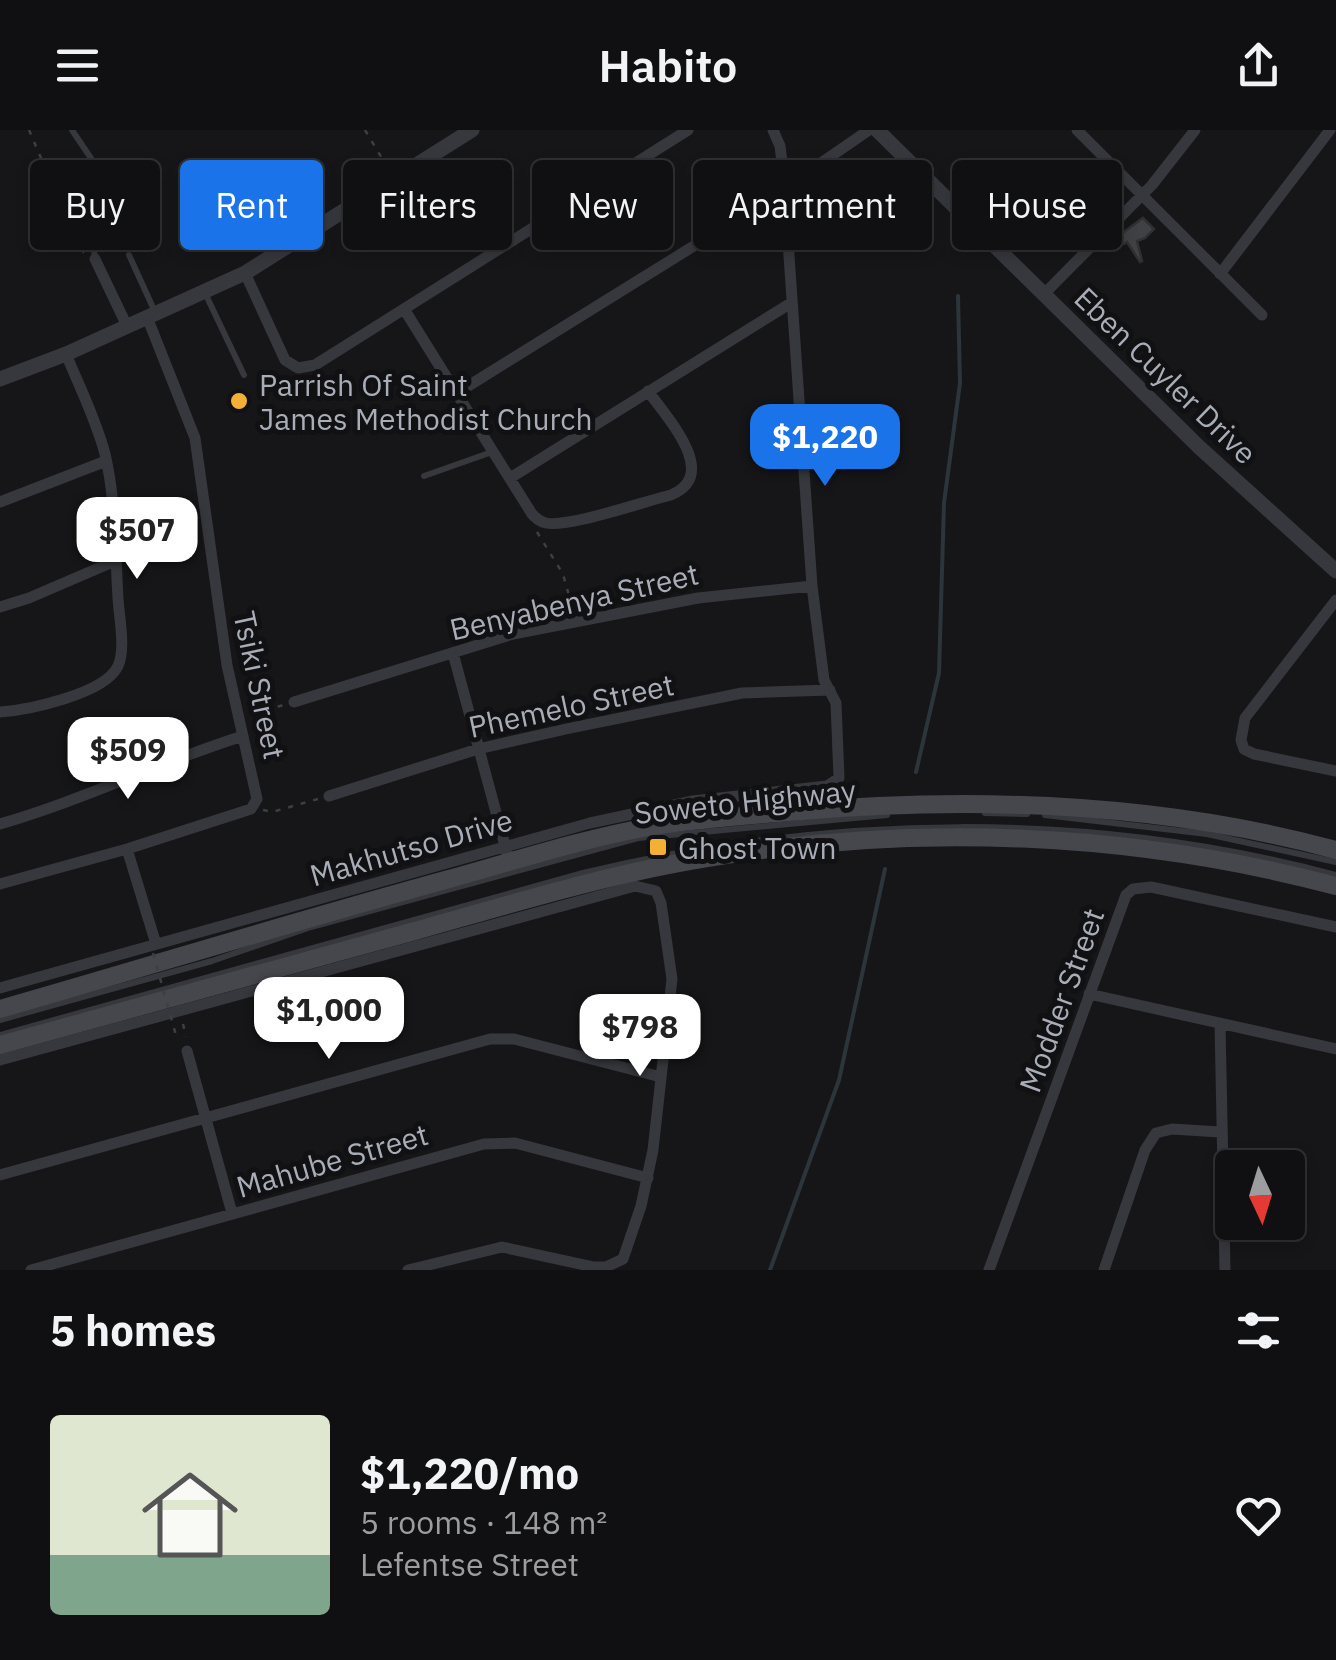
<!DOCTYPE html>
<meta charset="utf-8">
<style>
body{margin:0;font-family:"IBM Plex Sans",sans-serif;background:#1e1e20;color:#f1f3f6;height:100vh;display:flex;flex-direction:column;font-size:38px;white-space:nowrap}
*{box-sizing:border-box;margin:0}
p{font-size:32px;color:#9c9d9f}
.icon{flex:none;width:55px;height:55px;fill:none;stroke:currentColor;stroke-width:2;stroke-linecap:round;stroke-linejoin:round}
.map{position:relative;height:1140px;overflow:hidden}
.side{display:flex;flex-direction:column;background:#101012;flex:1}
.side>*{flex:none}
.top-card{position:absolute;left:30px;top:30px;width:1278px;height:90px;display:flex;gap:20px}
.needle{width:65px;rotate:176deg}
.controls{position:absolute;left:1215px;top:1020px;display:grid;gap:20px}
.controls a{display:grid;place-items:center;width:90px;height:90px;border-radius:10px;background:#101012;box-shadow:0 5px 15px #0003,0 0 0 2px #303032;font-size:50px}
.price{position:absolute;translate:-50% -85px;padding:0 22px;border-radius:20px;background:#fff;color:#222;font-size:32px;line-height:65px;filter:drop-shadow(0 2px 5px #0008)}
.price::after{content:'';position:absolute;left:50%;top:60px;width:30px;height:22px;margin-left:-15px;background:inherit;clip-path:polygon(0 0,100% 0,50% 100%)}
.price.current{background:#1a73e8;color:#fff}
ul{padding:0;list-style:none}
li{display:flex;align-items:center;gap:30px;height:250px;padding:0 50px}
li+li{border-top:2px solid #303032}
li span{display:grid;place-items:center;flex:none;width:280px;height:200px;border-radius:10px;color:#555}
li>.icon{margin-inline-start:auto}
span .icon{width:120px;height:120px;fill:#fffc;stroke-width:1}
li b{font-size:42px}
h2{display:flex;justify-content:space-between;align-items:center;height:120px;padding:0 50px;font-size:42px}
.tag{padding:0 35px;border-radius:10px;background:#101012;box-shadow:0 5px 15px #0003,0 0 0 2px #303032;font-size:35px;line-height:90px}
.tag.current{background:#1a73e8;color:#fff}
header{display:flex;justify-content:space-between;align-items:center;height:130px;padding:0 50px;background:#101012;font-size:45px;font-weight:600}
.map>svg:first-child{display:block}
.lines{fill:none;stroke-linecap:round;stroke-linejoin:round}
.stream{stroke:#2c353c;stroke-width:4}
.building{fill:#404145;stroke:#303034;stroke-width:2.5}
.path{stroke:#3d3f44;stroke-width:2.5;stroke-dasharray:5 8;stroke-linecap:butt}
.service{stroke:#37383d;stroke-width:6}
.minor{stroke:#37383d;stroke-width:11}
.tertiary{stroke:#37383d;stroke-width:15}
.secondary{stroke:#45474d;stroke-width:18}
.path-bridge{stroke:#3d3f44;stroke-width:2.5;stroke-dasharray:5 8;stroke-linecap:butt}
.poi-dot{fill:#f2b134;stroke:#111113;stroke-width:4}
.labels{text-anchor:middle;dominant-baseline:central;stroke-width:10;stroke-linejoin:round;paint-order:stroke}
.street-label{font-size:30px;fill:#a8adb8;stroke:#111113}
.poi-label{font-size:30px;fill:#a8adb8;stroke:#111113;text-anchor:start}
</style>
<header><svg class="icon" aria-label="menu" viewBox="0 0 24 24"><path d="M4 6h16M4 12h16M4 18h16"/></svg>Habito<svg class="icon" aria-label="share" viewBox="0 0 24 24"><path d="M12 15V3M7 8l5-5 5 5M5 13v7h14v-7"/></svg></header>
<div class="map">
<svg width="1336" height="1140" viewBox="0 0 1336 1140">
<rect width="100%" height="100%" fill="#161618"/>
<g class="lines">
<path class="stream" d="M916 642 939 543 944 373 960 253 958 166
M770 1140 839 950 885 739"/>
</g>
<path class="building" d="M1143 88 1154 99 1145 108 1137 111 1142 131 1140 132 1127 112 1124 114 1117 107Z"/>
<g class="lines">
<path class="path" d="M29 0 80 119 85 123
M365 0 386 35
M537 402 563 444 573 480
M253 585 283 575
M263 680 272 682 318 669
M183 894 186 907"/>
<path class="service" d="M72 0 111 58 113 65 92 106 95 127
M129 125 155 182
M205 163 244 245
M424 346 492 322
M985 683 1027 684
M1045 685 1207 704 1336 732
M0 890 212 831 311 797 638 708 887 685
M0 905 583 743C830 684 1090 679 1336 745"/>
<path class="minor" d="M1077 0 1262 185
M95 129 127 196
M245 143 285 230 298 238 315 235 688 0
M1220 144 1330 0
M1044 164 1152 55 1195 0
M404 179 532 384C537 389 539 391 546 393 568 398 645 371 671 365 721 344 666 287 648 261
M457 263 763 73 869 0
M510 348 791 173
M0 372 106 331
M1336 470 1245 588 1241 610 1244 619 1254 624 1336 641
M0 477 29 468 115 431
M453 523 507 723
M294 572 513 504 698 468 812 456
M0 582C28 580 105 564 118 536 126 518 119 488 118 468 115 420 116 370 105 324 96 289 79 256 66 224
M329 666 478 619 566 599 742 563 830 560
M0 694C83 670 160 632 243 606
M127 719 156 814
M0 754 127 719 251 679 257 669 227 535 195 308 147 187
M0 858 590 693 693 671 827 656 839 648 836 573 824 550 812 456 783 40 780 16 773 0
M1089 864 1336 919
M1220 893 1225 1140
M187 921 232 1083
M0 930 635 756 656 761 661 773 672 849 653 1020 641 1076 623 1129 606 1137H594L502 1117 408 1140
M0 1045 490 909H514L661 947
M31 1140 484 1014 515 1013 648 1048
M989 1140 1126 765 1133 759 1151 757 1336 797
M1104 1140 1145 1020 1156 1003 1172 999 1220 1002"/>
<path class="tertiary" d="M877 0 1199 317 1336 441
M0 249 66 224 245 143 472 0"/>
<path class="secondary" d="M0 879C150 836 299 790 449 749 517 730 585 708 654 696 699 689 744 686 789 682 971 666 1159 672 1336 720
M0 915C138 877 276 839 415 801 511 774 608 744 707 728 916 693 1132 702 1336 756"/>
<path class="path-bridge" d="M153 823 177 909"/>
</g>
<g class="poi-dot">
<circle cx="239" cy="271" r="10"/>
<rect x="648" y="707" width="20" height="20" rx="5"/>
</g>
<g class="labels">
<g class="street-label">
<text transform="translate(1166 245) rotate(44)">Eben Cuyler Drive</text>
<text transform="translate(574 471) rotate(-13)">Benyabenya Street</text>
<text transform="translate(260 555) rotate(78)">Tsiki Street</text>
<text transform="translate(571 575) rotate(-12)">Phemelo Street</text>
<text transform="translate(745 671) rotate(-6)">Soweto Highway</text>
<text transform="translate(411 717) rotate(-16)">Makhutso Drive</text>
<text transform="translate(1061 870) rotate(-70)">Modder Street</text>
<text transform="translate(332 1030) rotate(-16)">Mahube Street</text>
</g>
<g class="poi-label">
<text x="259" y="254">Parrish Of Saint<tspan x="259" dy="34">James Methodist Church</tspan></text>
<text x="678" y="717">Ghost Town</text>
</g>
</g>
</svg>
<div class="controls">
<a><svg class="needle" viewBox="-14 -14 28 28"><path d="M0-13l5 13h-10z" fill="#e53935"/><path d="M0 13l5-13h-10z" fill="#9c9d9f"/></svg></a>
</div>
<b class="price current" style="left:825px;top:359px">$1,220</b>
<b class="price" style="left:137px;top:452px">$507</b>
<b class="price" style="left:128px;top:672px">$509</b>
<b class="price" style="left:329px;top:932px">$1,000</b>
<b class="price" style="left:640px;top:949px">$798</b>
<div class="top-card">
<a class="tag">Buy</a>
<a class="tag current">Rent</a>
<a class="tag">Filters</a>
<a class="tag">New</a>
<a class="tag">Apartment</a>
<a class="tag">House</a>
</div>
</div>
<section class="side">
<h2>5 homes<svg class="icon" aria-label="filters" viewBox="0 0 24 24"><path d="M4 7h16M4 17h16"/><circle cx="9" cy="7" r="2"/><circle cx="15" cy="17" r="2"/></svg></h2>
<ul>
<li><span style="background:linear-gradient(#dfe7d0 70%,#7fa58c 0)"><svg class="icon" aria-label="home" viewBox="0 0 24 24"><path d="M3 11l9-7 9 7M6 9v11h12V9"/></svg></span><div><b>$1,220/mo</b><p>5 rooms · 148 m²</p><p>Lefentse Street</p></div><svg class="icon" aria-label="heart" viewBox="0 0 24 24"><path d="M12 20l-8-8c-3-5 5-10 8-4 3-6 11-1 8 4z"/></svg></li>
</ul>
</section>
